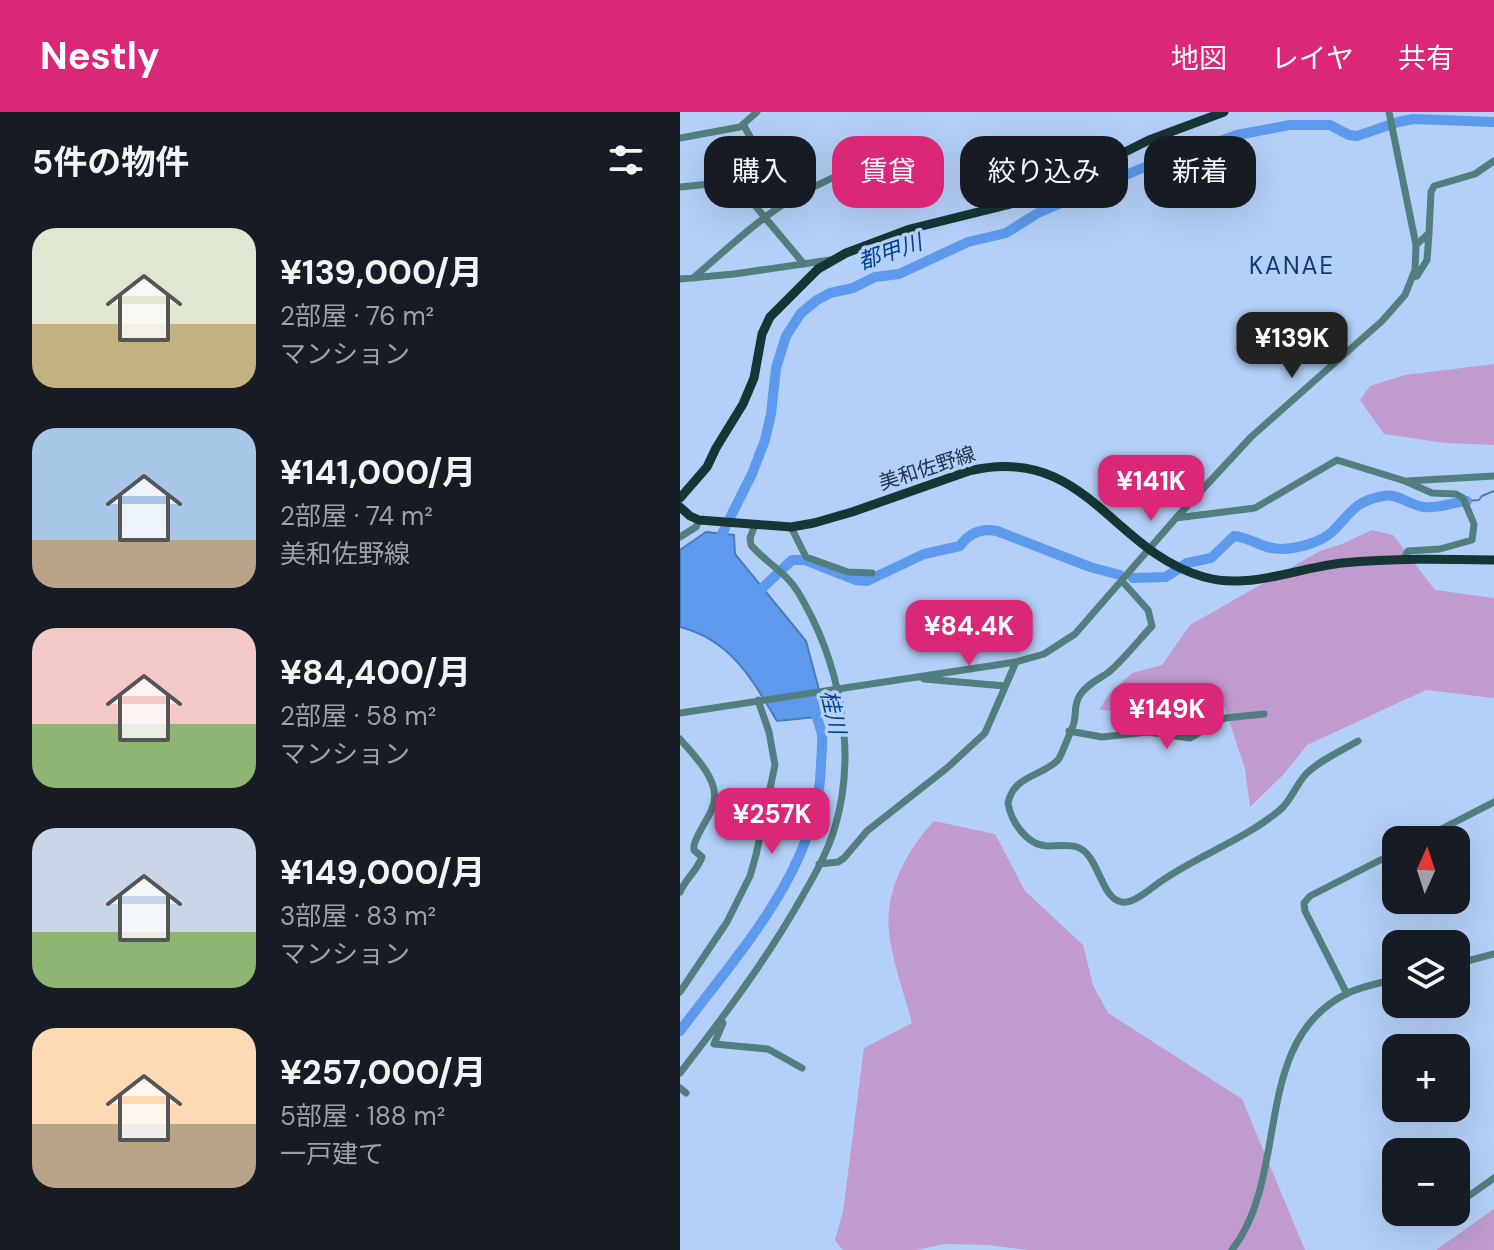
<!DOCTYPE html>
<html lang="ja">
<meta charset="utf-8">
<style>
body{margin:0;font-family:"DM Sans","Noto Sans JP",sans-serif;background:#242831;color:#f1f3f6;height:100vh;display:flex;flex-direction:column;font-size:30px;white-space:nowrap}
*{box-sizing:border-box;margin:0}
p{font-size:26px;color:#9ea1a6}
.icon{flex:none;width:44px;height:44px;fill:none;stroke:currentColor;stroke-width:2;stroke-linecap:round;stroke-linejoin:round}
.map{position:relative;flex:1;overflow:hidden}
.panel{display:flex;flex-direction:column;background:#171b24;width:680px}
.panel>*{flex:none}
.banner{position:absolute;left:24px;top:24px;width:670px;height:72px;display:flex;gap:16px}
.needle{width:52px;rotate:3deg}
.fabs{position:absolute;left:702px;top:714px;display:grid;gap:16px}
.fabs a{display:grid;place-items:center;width:88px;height:88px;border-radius:16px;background:#171b24;box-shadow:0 8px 32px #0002;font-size:40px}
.price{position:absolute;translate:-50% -68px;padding:0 18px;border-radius:16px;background:#db2777;color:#fff;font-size:26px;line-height:52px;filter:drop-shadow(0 2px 4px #0008)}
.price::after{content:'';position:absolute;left:50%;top:48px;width:24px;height:18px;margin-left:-12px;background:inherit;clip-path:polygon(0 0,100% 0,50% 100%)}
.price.active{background:#222;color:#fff}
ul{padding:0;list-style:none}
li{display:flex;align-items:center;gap:24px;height:200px;padding:0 32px}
li span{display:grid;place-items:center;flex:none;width:224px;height:160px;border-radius:24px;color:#555}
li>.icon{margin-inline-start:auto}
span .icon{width:96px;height:96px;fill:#fffc;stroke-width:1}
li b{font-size:34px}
h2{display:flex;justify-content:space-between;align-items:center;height:96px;padding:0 32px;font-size:34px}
.chip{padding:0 28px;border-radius:24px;background:#171b24;box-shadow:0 8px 32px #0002;font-size:28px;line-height:72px}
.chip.active{background:#db2777;color:#fff}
header{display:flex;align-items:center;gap:48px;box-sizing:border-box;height:112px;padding:0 40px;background:#db2777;color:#fff}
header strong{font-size:38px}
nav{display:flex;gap:44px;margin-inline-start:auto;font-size:28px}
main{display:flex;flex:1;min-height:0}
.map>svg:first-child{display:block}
.green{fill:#c19ad0}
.water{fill:#5d99ed;stroke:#4b7bbe;stroke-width:2}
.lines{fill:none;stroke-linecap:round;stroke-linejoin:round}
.stream{stroke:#4b7bbe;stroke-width:2}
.river{stroke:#5d99ed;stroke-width:10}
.minor{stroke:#537e7f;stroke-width:7}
.major{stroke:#163535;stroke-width:9}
.labels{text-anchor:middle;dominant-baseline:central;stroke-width:7;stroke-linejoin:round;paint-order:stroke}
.street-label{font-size:20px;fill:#22344f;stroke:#b4d0f8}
.water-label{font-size:22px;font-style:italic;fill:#03428c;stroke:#b4d0f8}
.quarter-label{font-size:24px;letter-spacing:2px;fill:#0d386f;stroke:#b4d0f8}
</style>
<header>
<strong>Nestly</strong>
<nav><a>地図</a><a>レイヤ</a><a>共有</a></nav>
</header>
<main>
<section class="panel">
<h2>5件の物件<svg class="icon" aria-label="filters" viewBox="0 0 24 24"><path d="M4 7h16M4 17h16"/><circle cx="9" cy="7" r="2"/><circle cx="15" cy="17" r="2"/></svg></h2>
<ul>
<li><span style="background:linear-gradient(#dfe7d0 60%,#c2b280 0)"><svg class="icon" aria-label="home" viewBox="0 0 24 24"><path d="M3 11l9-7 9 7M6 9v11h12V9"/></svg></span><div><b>¥139,000/月</b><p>2部屋 · 76 m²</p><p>マンション</p></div></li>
<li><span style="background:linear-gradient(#a9c7e8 70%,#b9a48a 0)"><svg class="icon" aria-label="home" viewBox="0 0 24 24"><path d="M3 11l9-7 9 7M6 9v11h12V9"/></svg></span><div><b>¥141,000/月</b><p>2部屋 · 74 m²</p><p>美和佐野線</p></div></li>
<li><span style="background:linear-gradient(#f6c9c9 60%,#8fb573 0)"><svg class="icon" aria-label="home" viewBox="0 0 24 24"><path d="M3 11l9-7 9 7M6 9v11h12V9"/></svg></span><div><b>¥84,400/月</b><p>2部屋 · 58 m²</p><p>マンション</p></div></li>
<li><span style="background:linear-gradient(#c9d6e8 65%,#8fb573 0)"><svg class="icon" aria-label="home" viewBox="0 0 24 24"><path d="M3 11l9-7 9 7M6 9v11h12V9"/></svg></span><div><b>¥149,000/月</b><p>3部屋 · 83 m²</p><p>マンション</p></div></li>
<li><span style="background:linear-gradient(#ffd9b3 60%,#b9a48a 0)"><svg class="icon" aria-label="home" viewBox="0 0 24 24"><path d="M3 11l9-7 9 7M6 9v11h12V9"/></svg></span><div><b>¥257,000/月</b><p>5部屋 · 188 m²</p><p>一戸建て</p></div></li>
</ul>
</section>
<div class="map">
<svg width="814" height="1138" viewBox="0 0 814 1138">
<rect width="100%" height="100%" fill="#b4d0f8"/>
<path class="green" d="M814 252V333L765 331 704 322 680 288 690 274 725 263Z
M692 418 713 423 755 478 814 486V586L746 578 627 633 603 663 570 695 565 657 543 590 489 601 419 598 429 582 452 561 482 553 510 513 640 439 662 432Z
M254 709 315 722 345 779 403 833 413 873 428 901 562 987 625 1138H348L308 1133 265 1132 236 1138H163L155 1128 163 1100 184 936 232 911C225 884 214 855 210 827 202 784 225 740 254 709Z
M814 1097V1138H756Z"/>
<path class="water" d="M26 420 54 423 55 442 126 529 146 604 97 609C72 567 51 528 0 515V438Z"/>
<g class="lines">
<path class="stream" d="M787 389 799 388 802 384 814 379"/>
<path class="river" d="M36 434 72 362 85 328 91 302 96 256 106 224 121 201 137 188 150 181 173 176 195 165 219 162 288 130 326 121 358 101 460 57 557 23 610 13H650L669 23 677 24 718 10 733 7 814 10
M453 466 486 465 507 451 531 446 554 424C571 425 581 437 601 437 617 437 642 430 653 419 671 401 675 389 703 384 718 381 729 393 744 395 758 397 773 390 787 389
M74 484 112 448H125L176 468 187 469 244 442 280 434C289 421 302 416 317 419L410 455 440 463
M0 919C58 841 138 757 141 654 141 644 143 633 142 623 140 613 136 603 133 594"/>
<path class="minor" d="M63 12 80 43 86 62 82 69 66 83
M0 26 60 15 77 0
M0 75 50 70 66 83 124 152
M736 133 749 121 751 80 754 74 795 62 814 49
M733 165 737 164 747 148 749 121
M13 166C46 138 78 107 115 85 152 64 195 47 235 33
M0 167 54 162 150 148
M727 369 814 364
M496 406 575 396 657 348 725 369 752 381 776 382 783 386 794 412 792 428 760 437 728 439 723 448
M111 415 126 445 168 460 192 461
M0 425 16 415 19 408
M442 469 468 498 472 514C458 529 444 547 429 560 419 567 406 573 400 583 393 593 397 604 393 614 390 620 381 645 378 648 361 665 334 663 328 691 331 710 347 733 367 734 376 734 388 732 397 735 419 742 421 788 442 790 454 792 471 776 480 770 518 743 565 728 601 697 611 688 616 673 626 662 640 648 661 639 678 629
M244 567 325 574
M0 601 336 550 364 542 395 522 496 406 571 325 702 209 725 183 735 158 736 133 709 0
M389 619 422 625 468 620 510 626 545 606 584 602
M0 627C15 645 45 672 31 699 26 710 18 720 14 733V738L22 745C17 759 6 766 0 780
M740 728 814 690
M139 752 158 750 164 746 187 719 267 656 305 621 336 550
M776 852 814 842
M0 880 47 810 70 764 76 743 95 653 89 620 78 588
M667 882 625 799 624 791 630 784 716 740
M43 911 34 932 88 937 122 956
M0 961C41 908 81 855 115 797 130 771 147 743 155 715 178 637 159 548 118 480 106 460 85 450 71 433L70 426 75 413
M0 976 6 981
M776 1093 814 1066
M552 1138C611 1063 570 928 668 881 683 874 700 871 716 867"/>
<path class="major" d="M0 386 27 355 36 336 63 292 74 266 82 222 90 205 138 157 166 141 230 117 351 87 469 28 544 0
M0 395 10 404 19 408 111 415 134 411 172 400 289 359C405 331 431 439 524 465 570 478 616 456 662 451 712 446 764 447 814 448"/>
</g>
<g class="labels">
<g class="street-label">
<text transform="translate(247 356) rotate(-18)">美和佐野線</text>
</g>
<g class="water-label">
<text transform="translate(210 140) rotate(-19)">都甲川</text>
<text transform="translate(153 600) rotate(77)">桂川</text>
</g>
<g class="quarter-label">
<text x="612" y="153">KANAE</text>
</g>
</g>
</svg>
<div class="fabs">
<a><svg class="needle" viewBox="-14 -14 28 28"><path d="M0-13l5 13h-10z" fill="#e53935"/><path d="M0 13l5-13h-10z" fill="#9ea1a6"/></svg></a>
<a><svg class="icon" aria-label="layers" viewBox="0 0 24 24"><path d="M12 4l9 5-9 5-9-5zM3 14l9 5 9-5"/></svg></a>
<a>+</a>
<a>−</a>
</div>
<b class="price active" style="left:612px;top:268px">¥139K</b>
<b class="price" style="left:471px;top:411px">¥141K</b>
<b class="price" style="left:289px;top:556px">¥84.4K</b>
<b class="price" style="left:487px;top:639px">¥149K</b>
<b class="price" style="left:92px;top:744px">¥257K</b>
<div class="banner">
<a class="chip">購入</a>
<a class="chip active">賃貸</a>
<a class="chip">絞り込み</a>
<a class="chip">新着</a>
</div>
</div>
</main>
